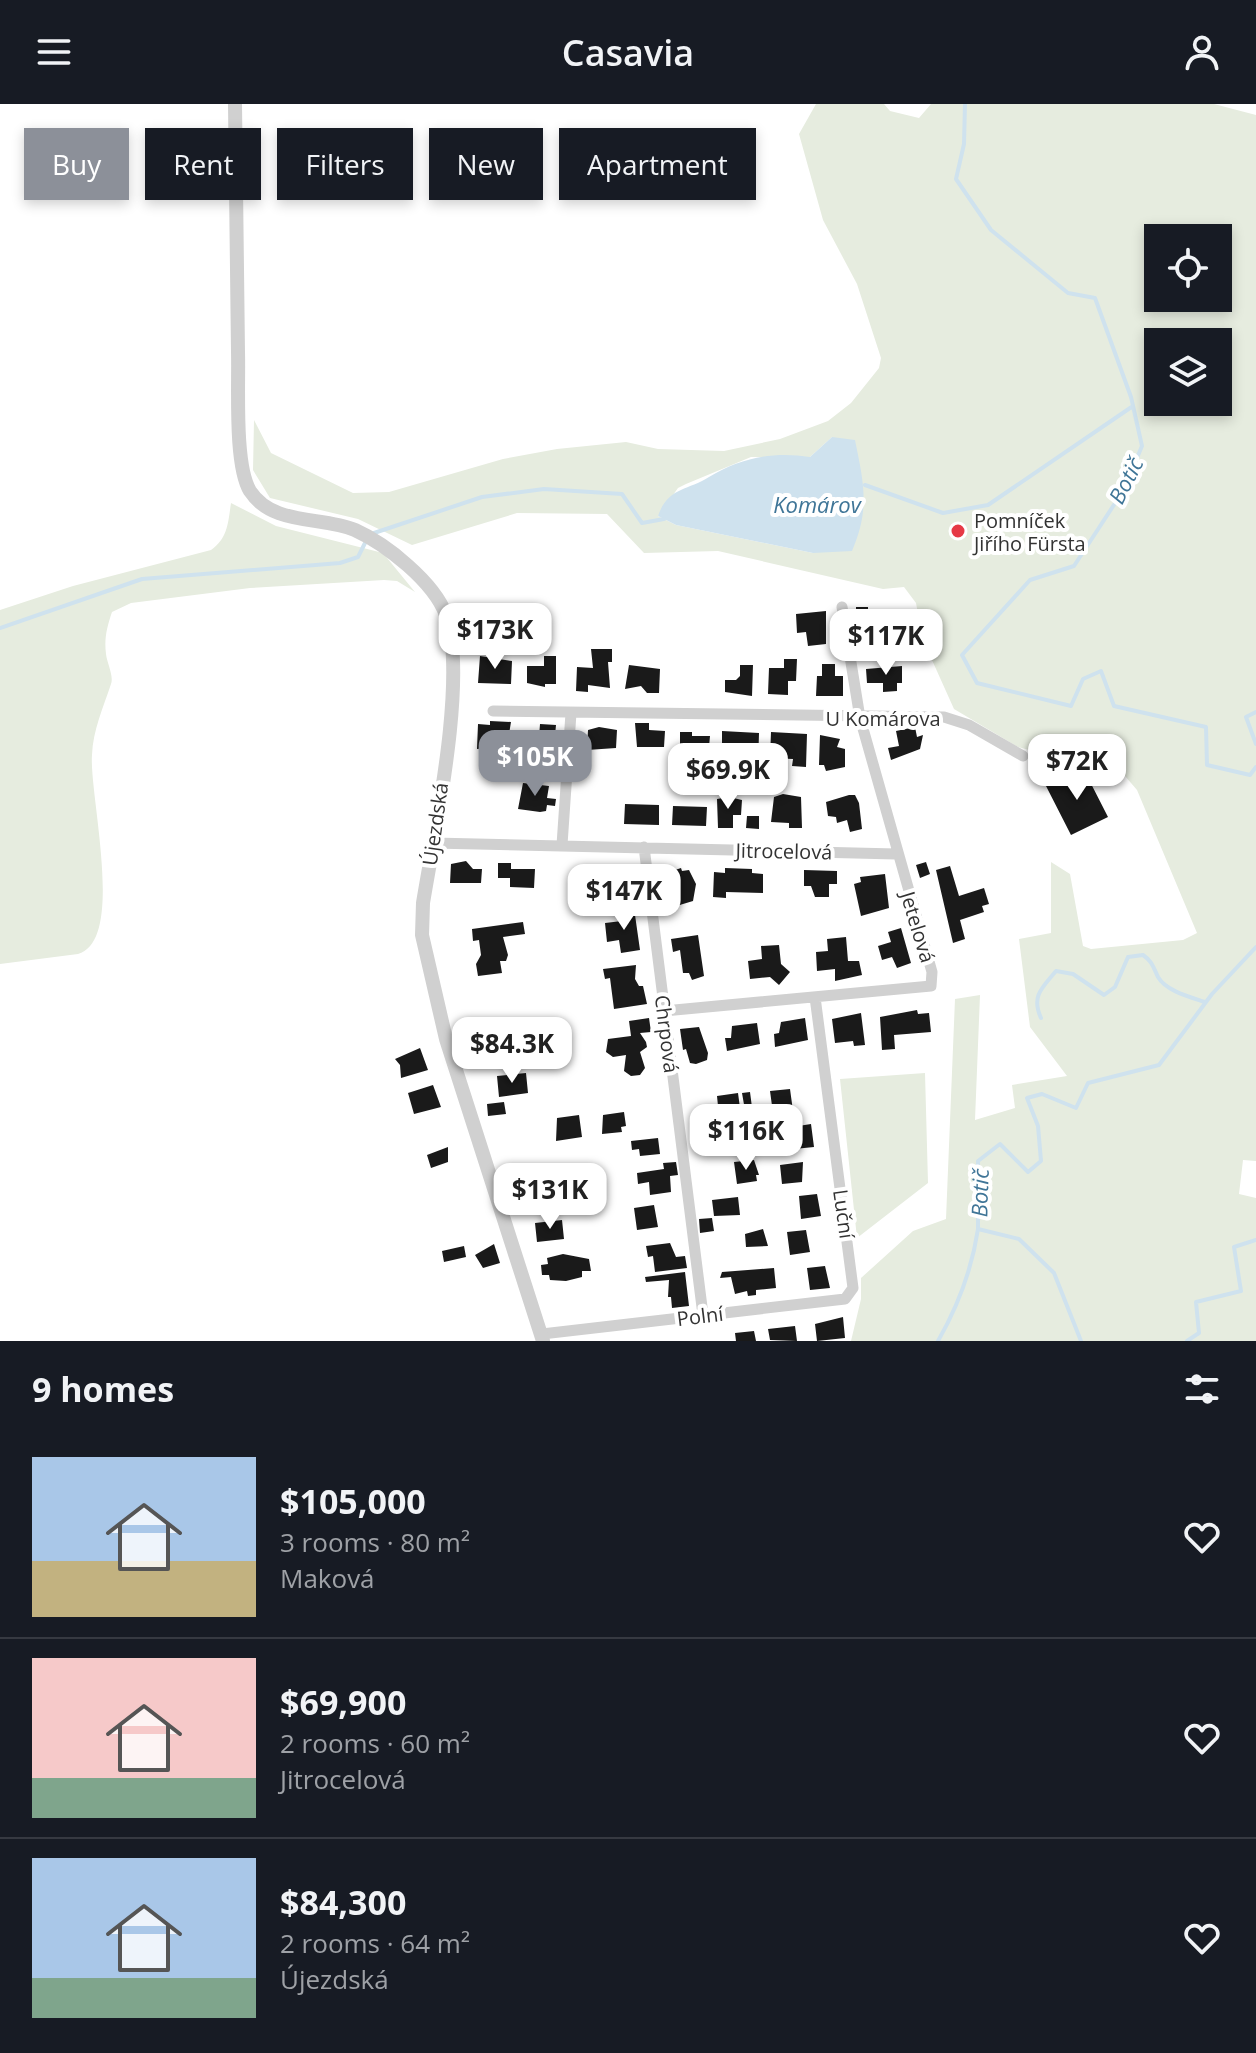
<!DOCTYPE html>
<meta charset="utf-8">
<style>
body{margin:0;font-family:"Open Sans",sans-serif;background:#242831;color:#f1f3f6;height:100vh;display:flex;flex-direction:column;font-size:30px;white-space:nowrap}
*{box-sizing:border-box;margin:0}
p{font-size:26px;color:#9ea1a6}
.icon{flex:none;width:44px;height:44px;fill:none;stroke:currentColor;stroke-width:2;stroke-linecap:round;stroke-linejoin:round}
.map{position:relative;height:1237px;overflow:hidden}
.panel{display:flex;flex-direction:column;background:#171b24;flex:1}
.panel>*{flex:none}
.banner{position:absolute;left:24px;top:24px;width:800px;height:72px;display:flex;gap:16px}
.controls{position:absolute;left:1144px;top:120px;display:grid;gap:16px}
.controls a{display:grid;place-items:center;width:88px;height:88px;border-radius:0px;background:#171b24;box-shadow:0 4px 12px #0003;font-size:40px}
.price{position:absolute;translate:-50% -68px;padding:0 18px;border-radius:16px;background:#fff;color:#222;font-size:26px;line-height:52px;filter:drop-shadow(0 2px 4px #0008)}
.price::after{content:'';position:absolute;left:50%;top:48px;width:24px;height:18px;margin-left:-12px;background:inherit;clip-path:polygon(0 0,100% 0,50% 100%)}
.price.current{background:#8c9099;color:#fff}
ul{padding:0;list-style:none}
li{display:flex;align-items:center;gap:24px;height:200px;padding:0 32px}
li+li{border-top:2px solid #363941}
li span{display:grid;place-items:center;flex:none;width:224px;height:160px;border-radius:0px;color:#555}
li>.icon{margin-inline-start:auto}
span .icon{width:96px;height:96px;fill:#fffc;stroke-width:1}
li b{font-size:34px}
h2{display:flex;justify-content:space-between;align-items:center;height:96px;padding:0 32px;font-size:34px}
.tag{padding:0 28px;border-radius:0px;background:#171b24;box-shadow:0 4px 12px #0003;font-size:28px;line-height:72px}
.tag.current{background:#8c9099;color:#fff}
header{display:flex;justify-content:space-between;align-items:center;height:104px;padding:0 32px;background:#171b24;font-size:36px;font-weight:600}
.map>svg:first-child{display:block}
.green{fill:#e6ecdf;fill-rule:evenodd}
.water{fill:#cfe2ee}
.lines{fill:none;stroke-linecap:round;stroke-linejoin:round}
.stream{stroke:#cfe2ee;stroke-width:4}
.building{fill:#1a1a1a}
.minor{stroke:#d0d0d0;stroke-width:11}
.tertiary{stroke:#d0d0d0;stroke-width:14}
.poi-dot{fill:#e63946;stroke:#fff;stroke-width:3}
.labels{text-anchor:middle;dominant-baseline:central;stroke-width:8;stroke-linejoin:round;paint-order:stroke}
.poi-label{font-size:20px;fill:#333;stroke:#fff;text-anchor:start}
.street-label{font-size:20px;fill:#333;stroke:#fff}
.water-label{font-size:22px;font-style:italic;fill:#3f7597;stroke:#fff}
</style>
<header><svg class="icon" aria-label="menu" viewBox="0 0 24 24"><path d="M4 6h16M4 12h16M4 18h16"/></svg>Casavia<svg class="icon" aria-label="person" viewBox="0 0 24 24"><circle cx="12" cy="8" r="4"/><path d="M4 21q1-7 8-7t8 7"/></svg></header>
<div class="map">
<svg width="1256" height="1237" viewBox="0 0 1256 1237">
<rect width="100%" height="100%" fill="#fff"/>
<path class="green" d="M816 0H884L890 7 919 14 931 0H1214L1256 11V1057L1243 1056 1239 1090 1256 1094V1237H851L861 1195V1174L913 1127 946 1115 955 895 980 891 975 1016 1015 1004 1012 981 1067 972 1030 923 1019 835 1051 829V758L1070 770 1083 842 1091 845 1183 836 1197 829 1137 686 1125 672 1018 643 954 605 923 536 916 499 904 483 883 485 718 447 644 449 607 410 517 409 412 441 358 415 270 394 253 366 254 316 271 349 353 389 389 388 503 355 557 345 626 338 658 345 724 347 780 335 828 317 851 299 879 264 881 254 857 180 823 116 799 30ZM1158 134H1218V194H1158ZM1158 238H1218V298H1158ZM832 333 813 449 676 421 658 412 678 384 686 380 751 353H810Z
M231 399 276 422 383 449 415 488 397 477 384 476 250 484 131 499 112 508C107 523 104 534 106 550 107 559 114 572 111 580 103 604 93 626 92 651 89 691 126 837 78 850L0 860V506L73 482 211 446C228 434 228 419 231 399Z
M925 969 928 1079 857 1134 840 975Z"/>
<path class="water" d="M832 333 855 336C864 380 870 405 852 447L813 449 676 421 658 412C668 383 687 387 709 373 740 354 774 347 810 353Z"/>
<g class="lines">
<path class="stream" d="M965 0 964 40 956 75 991 126 1068 189 1095 194 1131 293 1142 342 1123 387 1074 462 1030 476 962 551 977 579 1071 602 1083 575 1101 567 1114 602 1206 623 1207 661 1250 671 1256 663
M865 381 943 409 988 401 1133 302
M371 430 482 393 544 385 622 390 642 419 664 415
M0 524 142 475 340 459 358 453 366 437
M1256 608 1246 613 1256 640
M1041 914C1031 892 1042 884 1056 867L1073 870 1104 891 1115 883 1128 853 1143 851C1153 858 1153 863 1158 873 1166 887 1190 893 1205 898
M938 1237C958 1202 972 1165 978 1125
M1081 1237 1054 1169 1019 1135 978 1125V1057L1000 1040 1028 1068 1041 1057 1038 1022 1027 994 1042 990 1076 1004 1088 979 1159 961 1212 890 1256 843
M1187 1237 1199 1229 1196 1198 1241 1187 1234 1143 1256 1136"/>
</g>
<path class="building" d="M856 503H868V514L901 509 898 542H868L867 524H856Z
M826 507V540L808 542 806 528 797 529 796 510Z
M591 545H612V558H608L610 584 588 581V588L576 587 577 563 593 564Z
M480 552 512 557 511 580 478 579Z
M544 552H556V580H545V583L527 579V562H544Z
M784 555H797L796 577H788V591L768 590 769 564H784Z
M822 560H835V572H843V592H816L817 572H822Z
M629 561 660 565 659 589H647L641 582 625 585Z
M740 561H753L752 592 725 588V576H736L740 572Z
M902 562V579H897V587L883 588V579H867L866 565Z
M490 617 511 618 507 642 477 645 478 620 490 621Z
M635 619H649V626L665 627 664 643H637Z
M540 620 556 621 552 662 537 660 538 650 526 648 528 632 539 633Z
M599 623 617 626 616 644 587 646 588 626Z
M915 623 917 633 923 631 920 645 891 656 888 644 899 642 896 627Z
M722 627 759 629 758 662 744 661V654L722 653Z
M680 628H692V632H710L708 654 680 650Z
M771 628 807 630 806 663 792 662 793 655 770 654Z
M820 631 840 635 837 643 845 645V663L826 667 824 661H819Z
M1083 664 1108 713 1071 731 1046 682Z
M523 679 549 682 547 694 556 695 555 702 547 701 546 707 540 708 518 705Z
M783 690 801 693 802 724H789V719L771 718 774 693Z
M849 691H855L859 699 862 725 850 728 847 716 837 719 836 713 828 712 826 698Z
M729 693 742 696 741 711H733V724H718L717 695Z
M625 700 659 701V721L624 720Z
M673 702 707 703 706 722 672 721Z
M747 712H759V725L746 724Z
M466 757 473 765H482L481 779H450L451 760Z
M926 758 930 770 920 774 916 761Z
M498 759H511V765H535L534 784 510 783V774H498Z
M602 760 617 762V770L629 766 628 784 594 781 592 768 594 762Z
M950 762 959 792 984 784 989 800 982 802 984 808 960 816 965 835 953 839 936 766Z
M681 764 682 767 689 766 696 780 693 797 673 803 666 769Z
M725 764 752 765V769L763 770V789L726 788V794L713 793 714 768 725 769Z
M804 766 837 767V780H829V793H815L811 782H804Z
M885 770 889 804 861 812 854 780 861 778 860 773Z
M634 804 640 846 621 849 619 836 607 838 605 819 622 817 620 806Z
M523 818 525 830 503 833 508 851 506 857H500L502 869 478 872 476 860 481 851 479 836 473 837 472 825Z
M901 824 911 859 897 864 892 853 882 856 878 842 891 838 888 828Z
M698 831 704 872 692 876 689 869H683L680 846 673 848 671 835Z
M846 833 848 857H859L862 871 835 877V865L817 867 816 848 828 847 827 835Z
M779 841 781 860 790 868 779 881 770 873 750 875 748 857 762 855 761 842Z
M636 861 635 875 639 882H643L647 900 614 905 610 874 605 875 603 865Z
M917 906 918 910 929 909 931 928 894 931 895 945 882 946 880 913Z
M861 909 865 941 854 942 853 937 835 939 832 915Z
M649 914 651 928 640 929 646 938 647 943 640 948 645 964 640 971 631 972 624 967 626 951 613 953 606 948 608 935 631 932 629 917Z
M805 914 808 936 775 943 774 930 779 929 781 918Z
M757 919 760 940 727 947 725 934H731L732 922Z
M699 923 708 949 707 956 696 960 690 959 686 945 683 946 680 925Z
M486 925V929L499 927 502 951 472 955 468 927Z
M420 944 428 966 401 974 400 961 395 955Z
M526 969 528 989 499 993 497 972Z
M433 981 441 1003 414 1010 408 989Z
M790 985 793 1007 773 1009 770 987Z
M750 988 753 1011 746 1012 742 989Z
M738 989 740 1004 718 1007V1028L701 1027 699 1015H695L694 1010 699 1009 698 1004 718 1002 717 992Z
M504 998 506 1010 488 1012 487 1000Z
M624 1008 626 1022 621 1023 622 1028 602 1030 603 1011Z
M579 1011 582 1033 556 1037 557 1014Z
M811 1020 814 1043 794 1045 792 1023Z
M658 1034 660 1050 640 1052 639 1045 632 1046 631 1037Z
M448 1043V1058L431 1064 427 1051Z
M754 1056 759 1071H756L757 1077 737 1080 734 1058Z
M676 1058 678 1071 670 1072 671 1088 650 1091 649 1078 638 1080 637 1069 664 1065 663 1059Z
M803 1058 802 1078 782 1080 780 1061Z
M585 1074V1078L595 1077 597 1096 575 1099 573 1082H569L568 1076Z
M817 1090 821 1112 801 1115 799 1092Z
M738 1093 740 1111 714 1112 712 1096Z
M654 1101 658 1123 637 1126 634 1104Z
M712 1114 714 1127 700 1129 699 1115Z
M562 1116 564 1135 537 1138 535 1119Z
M763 1125 768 1142 746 1143 745 1130Z
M806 1126 810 1148 790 1151 787 1128Z
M670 1139 676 1153 685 1152 687 1164 655 1168 653 1152 648 1153 646 1142Z
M494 1140 500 1159 483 1164 475 1151Z
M464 1142 466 1153 444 1158 442 1147Z
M563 1150 589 1155 591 1167H582V1173L566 1177 550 1176 549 1171H542L541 1161 548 1160 547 1154Z
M825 1162 830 1184 810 1186 807 1164Z
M774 1164 776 1184 756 1186V1191L748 1192 747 1187 735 1190 731 1173 720 1174 722 1168Z
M685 1168 689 1202 672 1204 671 1193H668L669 1176 646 1178 645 1173Z
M843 1213 845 1234 817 1237 815 1220Z
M795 1222 797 1237 770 1236 768 1225Z
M754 1227 756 1237H736L735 1229Z"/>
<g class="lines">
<path class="minor" d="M493 607 944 613 969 621 1023 652
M433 739 896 750
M562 741 571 609
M644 743 703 1211
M664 907 931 882 932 868 860 614 842 503
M542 1230 845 1195 853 1184 815 893"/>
<path class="tertiary" d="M235 0C236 83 237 166 238 248 239 280 234 361 250 387 273 422 321 412 355 426 386 440 434 478 446 511 468 573 434 731 423 799L422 831 446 935 543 1237"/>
</g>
<circle class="poi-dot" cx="958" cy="427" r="8"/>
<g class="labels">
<g class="poi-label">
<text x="974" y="416">Pomníček<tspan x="974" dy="23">Jiřího Fürsta</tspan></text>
</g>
<g class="street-label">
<text x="883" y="614">U Komárova</text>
<text transform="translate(435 720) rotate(-82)">Újezdská</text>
<text transform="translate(784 747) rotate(1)">Jitrocelová</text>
<text transform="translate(918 823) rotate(73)">Jetelová</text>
<text transform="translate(667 930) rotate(83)">Chrpová</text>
<text transform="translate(844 1110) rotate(82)">Luční</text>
<text transform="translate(700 1212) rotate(-7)">Polní</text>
</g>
<g class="water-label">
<text transform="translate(1125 376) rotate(-63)">Botič</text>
<text x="817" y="400">Komárov</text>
<text transform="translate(979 1089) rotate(-88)">Botič</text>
</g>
</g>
</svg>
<div class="controls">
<a><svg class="icon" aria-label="locate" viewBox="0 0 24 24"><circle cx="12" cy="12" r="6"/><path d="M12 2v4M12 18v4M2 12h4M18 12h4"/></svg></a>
<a><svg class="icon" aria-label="layers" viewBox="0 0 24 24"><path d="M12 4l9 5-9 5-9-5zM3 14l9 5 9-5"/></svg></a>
</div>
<b class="price" style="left:495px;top:567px">$173K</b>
<b class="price" style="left:886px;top:573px">$117K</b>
<b class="price current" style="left:535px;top:694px">$105K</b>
<b class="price" style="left:1077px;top:698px">$72K</b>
<b class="price" style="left:728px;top:707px">$69.9K</b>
<b class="price" style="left:624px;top:828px">$147K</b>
<b class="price" style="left:512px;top:981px">$84.3K</b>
<b class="price" style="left:746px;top:1068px">$116K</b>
<b class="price" style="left:550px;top:1127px">$131K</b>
<div class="banner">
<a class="tag current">Buy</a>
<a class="tag">Rent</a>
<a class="tag">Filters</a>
<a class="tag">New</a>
<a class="tag">Apartment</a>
</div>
</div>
<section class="panel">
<h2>9 homes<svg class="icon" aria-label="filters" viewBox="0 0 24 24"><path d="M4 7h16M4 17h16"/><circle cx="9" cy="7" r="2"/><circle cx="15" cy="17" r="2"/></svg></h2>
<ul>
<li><span style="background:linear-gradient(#a9c7e8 65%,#c2b280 0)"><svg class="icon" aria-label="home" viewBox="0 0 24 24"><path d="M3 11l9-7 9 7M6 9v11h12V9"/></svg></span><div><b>$105,000</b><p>3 rooms · 80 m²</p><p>Maková</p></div><svg class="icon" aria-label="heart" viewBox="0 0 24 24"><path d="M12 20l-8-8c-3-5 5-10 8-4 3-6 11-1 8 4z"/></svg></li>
<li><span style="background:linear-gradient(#f6c9c9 75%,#7fa58c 0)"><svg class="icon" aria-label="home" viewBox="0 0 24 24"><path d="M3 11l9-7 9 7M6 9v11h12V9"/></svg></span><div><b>$69,900</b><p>2 rooms · 60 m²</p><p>Jitrocelová</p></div><svg class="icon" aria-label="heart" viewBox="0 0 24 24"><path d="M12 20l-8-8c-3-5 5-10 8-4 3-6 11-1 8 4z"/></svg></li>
<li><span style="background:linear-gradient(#a9c7e8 75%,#7fa58c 0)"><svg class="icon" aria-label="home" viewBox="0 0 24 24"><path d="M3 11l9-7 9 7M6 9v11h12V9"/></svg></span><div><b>$84,300</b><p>2 rooms · 64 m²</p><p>Újezdská</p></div><svg class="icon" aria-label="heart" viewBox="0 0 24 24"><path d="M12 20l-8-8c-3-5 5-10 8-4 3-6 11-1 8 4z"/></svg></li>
</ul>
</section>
